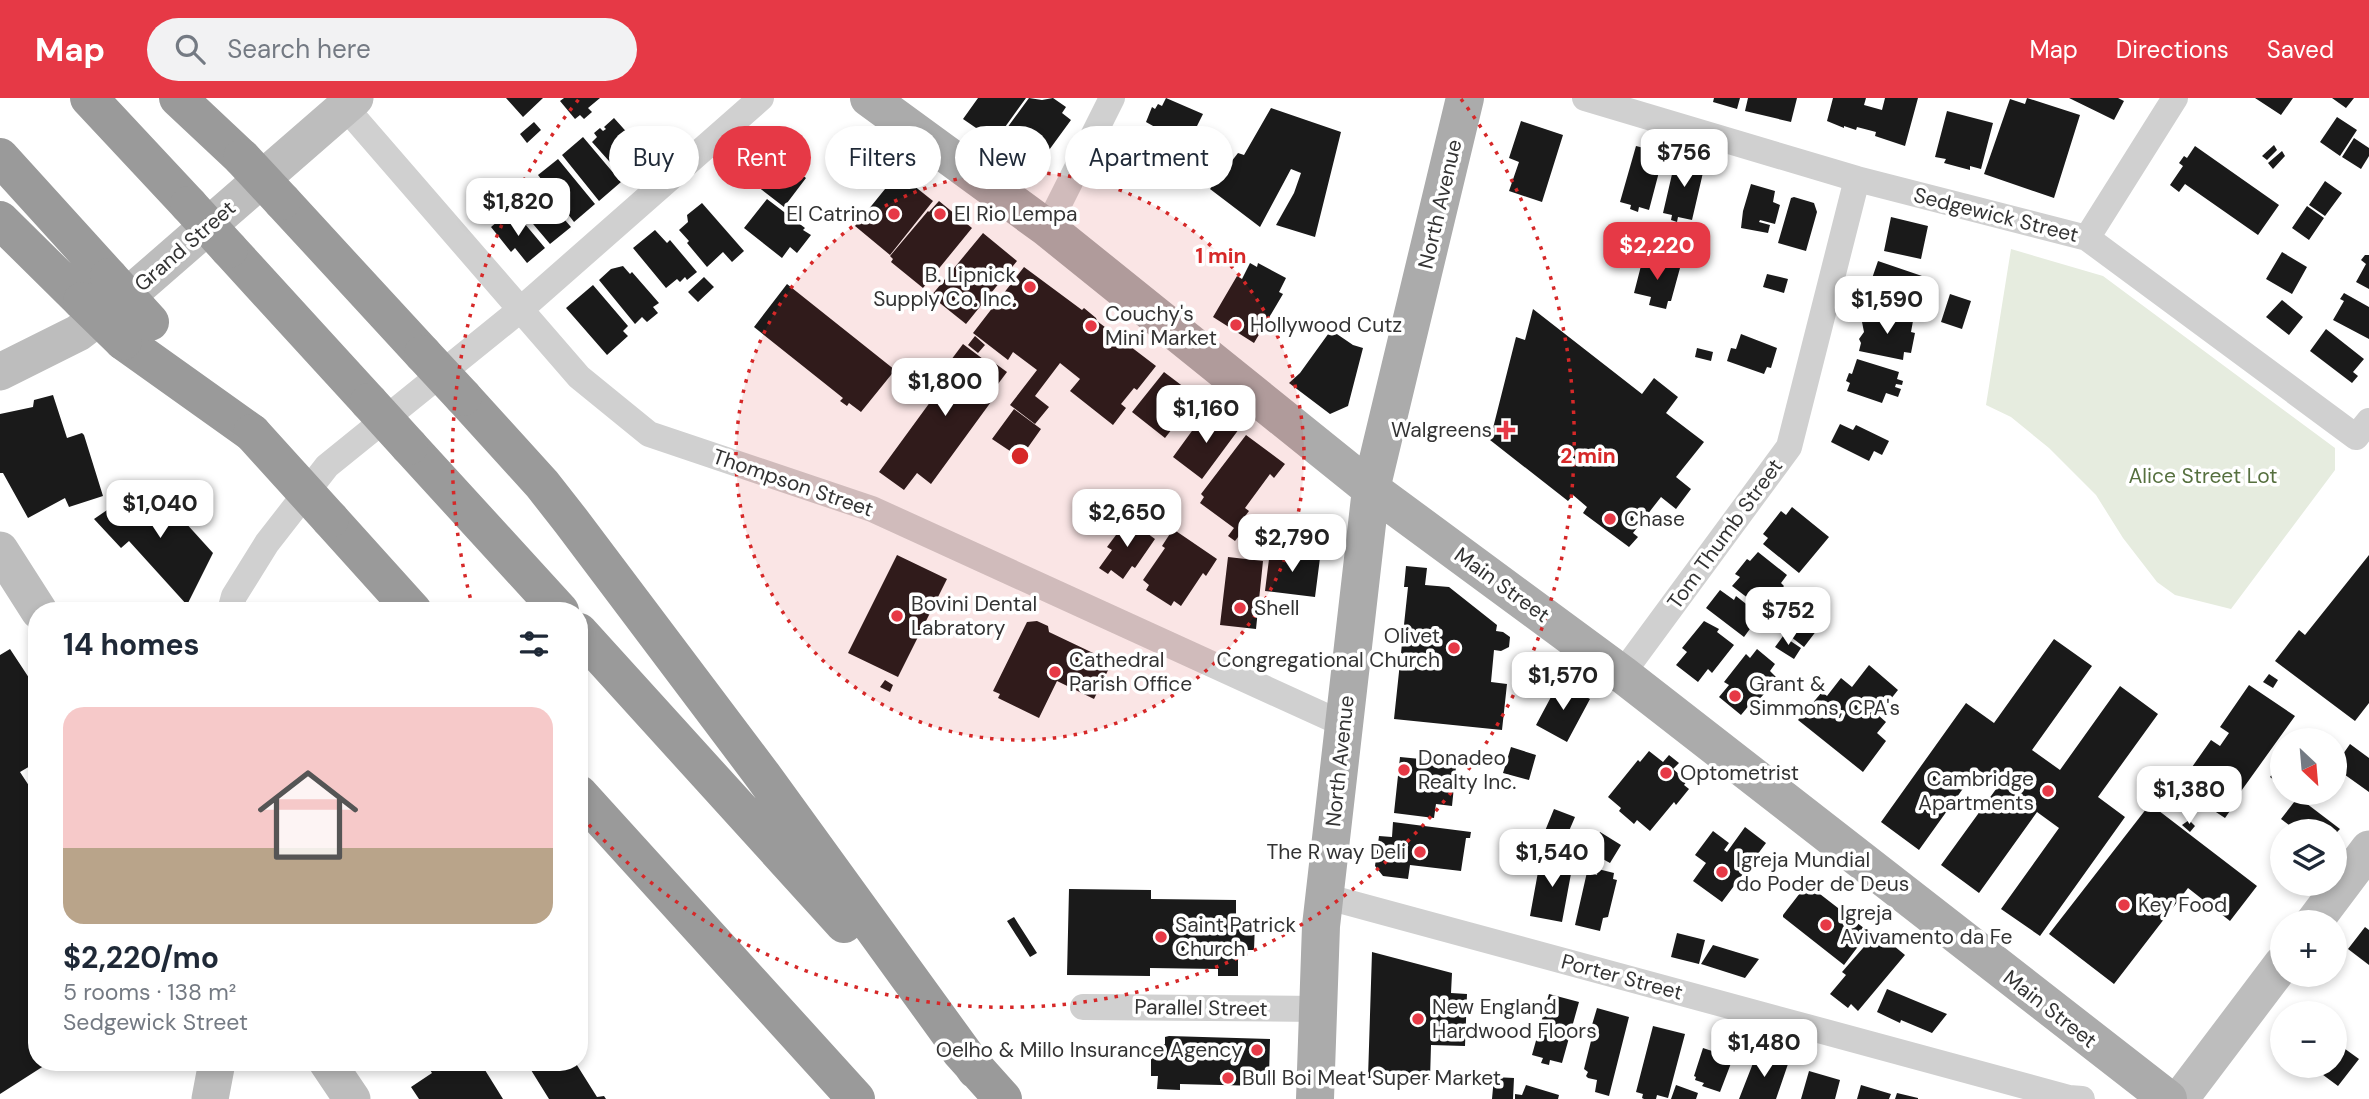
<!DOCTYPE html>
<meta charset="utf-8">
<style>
body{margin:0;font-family:"DM Sans",sans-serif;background:#f2f2f3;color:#1f2937;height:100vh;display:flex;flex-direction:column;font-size:26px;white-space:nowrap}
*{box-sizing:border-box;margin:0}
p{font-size:23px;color:#747a83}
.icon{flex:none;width:38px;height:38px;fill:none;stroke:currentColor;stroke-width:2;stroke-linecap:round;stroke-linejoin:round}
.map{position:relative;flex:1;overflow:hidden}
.details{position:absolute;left:28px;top:504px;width:560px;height:469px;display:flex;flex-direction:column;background:#fff;border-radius:28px;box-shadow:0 4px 10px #0003}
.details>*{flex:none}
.hud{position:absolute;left:609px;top:28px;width:665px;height:63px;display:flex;gap:14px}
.needle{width:46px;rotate:154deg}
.controls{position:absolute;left:2270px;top:630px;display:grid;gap:14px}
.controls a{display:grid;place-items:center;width:77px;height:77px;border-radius:50%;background:#fff;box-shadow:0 4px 10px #0003;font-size:35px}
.price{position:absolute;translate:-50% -60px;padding:0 16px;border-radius:14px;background:#fff;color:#222;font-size:23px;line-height:46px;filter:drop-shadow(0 2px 4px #0008)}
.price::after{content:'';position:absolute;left:50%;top:42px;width:21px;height:16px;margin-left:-10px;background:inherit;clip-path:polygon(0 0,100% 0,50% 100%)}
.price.active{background:#e63946;color:#fff}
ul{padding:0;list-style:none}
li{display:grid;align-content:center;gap:14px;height:371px;padding:0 35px}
li span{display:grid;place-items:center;height:217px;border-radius:21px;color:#555}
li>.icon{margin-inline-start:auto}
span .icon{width:126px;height:126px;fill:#fffc;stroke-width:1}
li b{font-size:30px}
h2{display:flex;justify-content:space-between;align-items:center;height:84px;padding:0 35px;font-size:30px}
.pill{padding:0 24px;border-radius:32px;background:#fff;box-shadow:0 4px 10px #0003;font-size:24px;line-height:63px}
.pill.active{background:#e63946;color:#fff}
header{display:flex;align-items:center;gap:42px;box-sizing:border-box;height:98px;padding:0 35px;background:#e63946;color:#fff}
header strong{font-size:33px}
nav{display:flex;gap:38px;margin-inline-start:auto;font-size:24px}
.search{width:490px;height:63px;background:#f2f2f3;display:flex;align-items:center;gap:18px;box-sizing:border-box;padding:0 24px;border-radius:38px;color:#747a83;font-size:26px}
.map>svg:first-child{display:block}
.green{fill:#e6ecdf}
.building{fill:#1a1a1a}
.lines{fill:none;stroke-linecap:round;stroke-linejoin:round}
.street{stroke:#d0d0d0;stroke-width:26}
.secondary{stroke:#bdbdbd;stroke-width:37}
.primary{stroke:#ababab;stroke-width:38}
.highway{stroke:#9a9a9a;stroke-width:38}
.highway-bridge{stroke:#9a9a9a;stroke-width:38}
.ring{fill:none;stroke:#d62828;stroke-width:3.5;stroke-dasharray:3.5 7}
.poi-dot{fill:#e63946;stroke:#fff;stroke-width:2.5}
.labels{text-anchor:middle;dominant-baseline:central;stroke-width:7;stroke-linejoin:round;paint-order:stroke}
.street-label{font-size:21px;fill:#333;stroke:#fff}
.poi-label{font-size:21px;fill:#333;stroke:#fff;text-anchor:start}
.park-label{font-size:21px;fill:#56703f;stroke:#fff}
.centre{fill:#d62828;stroke:#fff;stroke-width:3.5}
.ring-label{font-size:21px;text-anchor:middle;font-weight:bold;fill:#d62828;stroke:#fff;stroke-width:7;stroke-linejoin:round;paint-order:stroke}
</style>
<header>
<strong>Map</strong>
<div class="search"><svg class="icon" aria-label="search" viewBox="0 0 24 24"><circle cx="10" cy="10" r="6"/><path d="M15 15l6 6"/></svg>Search here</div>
<nav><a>Map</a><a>Directions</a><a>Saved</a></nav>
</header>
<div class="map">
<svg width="2369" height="1001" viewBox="0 0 2369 1001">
<rect width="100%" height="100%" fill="#fff"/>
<path class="green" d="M2011 151 2103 178 2335 350V372L2231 511 2175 497 2157 484 2123 440 2096 397 2049 350 2011 319 1986 307Z"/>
<path class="building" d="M506 0H543L523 19Z
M564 0H600L588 10 592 14 584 21 580 17 575 21 560 3Z
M978 0H1026L995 43 963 21Z
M1029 0 1042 2 1053 0 1066 9 1062 15 1071 22 1033 74 996 45Z
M1166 0 1203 16 1195 32 1198 33 1194 42 1181 37 1178 42 1146 24 1152 9 1155 11 1158 6 1162 8Z
M1714 0H1740L1737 11 1713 4Z
M1748 0H1797L1791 24 1745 13Z
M1833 0H1866L1864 7 1882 12 1885 0H1918L1905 48 1875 38 1876 34 1857 29 1856 32 1844 28V30L1827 23Z
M2027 0 2080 17 2054 100 1984 76 2010 1 2025 6Z
M2069 0H2118L2124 3 2114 22Z
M2255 0H2293L2281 17Z
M2332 0H2354L2346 10Z
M1271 10 1341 34 1315 139 1276 127 1294 95 1301 75 1291 71 1260 129 1210 91 1238 55 1244 57Z
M1947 13 1993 25 1981 71 1970 68V72L1944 65 1946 61 1935 59Z
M2337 19 2357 32 2340 58 2320 44Z
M614 20 649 59 625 81 592 44 597 39 594 35 600 30 603 33 606 31 604 29Z
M1521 23 1563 37 1542 104 1509 93 1519 64 1509 60Z
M534 24 541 32 527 45 520 36Z
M583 39 621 84 599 103 562 57Z
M2354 40 2369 50V58L2361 71 2342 59Z
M1203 43 1224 58 1207 85 1186 71Z
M759 44 806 80 784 109 736 72Z
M2274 47 2277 52 2267 62 2262 58Z
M1636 48 1664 55 1649 112 1639 109 1638 114 1630 111 1631 107 1620 104Z
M2195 48 2279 107 2258 137 2185 86 2179 94 2170 87 2183 68 2179 65 2184 58 2187 60Z
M2282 53 2285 58 2273 71 2268 65Z
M1676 59 1705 66 1692 122 1678 119 1677 124 1671 122 1672 117 1663 115Z
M558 61 595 106 574 124 538 77Z
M898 75 933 103 890 157 855 128Z
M2325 83 2342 95 2325 118 2309 107Z
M1751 86 1775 93 1773 104 1780 107 1775 126 1760 122 1759 124 1770 127 1768 135 1741 130 1743 113Z
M537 90 571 129 550 146 517 107Z
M1794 99 1814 105 1817 114 1806 153 1778 145 1791 100Z
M767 101 805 130 803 132 811 137 797 155 790 149 782 160 744 130Z
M939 103 972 130 923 190 891 164 893 161 890 158 928 113 929 114Z
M702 105 744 153 732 164 723 154 707 169 687 145 689 143 679 132 688 124 687 117Z
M2307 108 2324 120 2309 142 2292 130Z
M505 117 513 127 520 120 545 150 527 165 515 150 511 154 491 129Z
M1891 119 1928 128 1921 161 1884 153Z
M655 132 667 145 670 142 697 174 687 182 685 179 680 184 677 181 666 190 633 150Z
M983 135 1017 163 966 226 931 198Z
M2282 154 2307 169 2292 196 2266 181Z
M2365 157H2369V191L2356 184 2366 166 2361 162Z
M1643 160 1680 170 1671 203H1668L1666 211 1649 207 1651 199 1634 195Z
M1878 163 1922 178 1915 208 1868 192Z
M1250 165 1257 169 1258 165 1286 180 1279 194 1283 196 1254 245 1213 219 1237 178 1242 181Z
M623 168 630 176 632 174 659 205 653 209 658 215 647 224 642 219 635 226 599 182 611 171Z
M1024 169 1082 212 1084 210 1096 220 1097 223 1156 268 1137 292 1134 290 1121 306 1126 310 1113 327 1070 293 1080 281 1060 265 1035 298 1049 309 1035 326 1010 307 1037 272 1013 254 1008 262 973 235Z
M1767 176 1788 181 1784 195 1763 189Z
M704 179 714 189 698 204 688 194Z
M787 186 895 272 861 314 849 305 847 308 840 303 843 300 754 229Z
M593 187 628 228 623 233 628 238 607 257 566 210Z
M2344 195 2369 209V241L2333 222 2344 203 2340 201Z
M1950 196 1971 203 1962 231 1941 224Z
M2282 202 2303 219 2289 237 2266 219Z
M1533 211 1642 296 1654 280 1678 299 1666 315 1704 344 1676 379 1691 391 1676 411 1661 399 1633 435 1638 439 1629 449 1583 415 1587 409 1573 397 1568 403 1490 342 1516 239 1525 242Z
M1868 214 1913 223 1911 234 1915 235 1911 255 1904 254 1903 262 1859 253 1861 245 1859 241 1864 234 1862 224Z
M2326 231 2364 261 2353 274 2358 278 2352 285 2310 253Z
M1331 232 1353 247 1363 250 1348 308 1330 316 1289 285 1300 275Z
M1741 236 1777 250 1771 270 1767 269 1764 276 1727 263 1731 250 1736 251Z
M975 238 985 247 978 255 968 247Z
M963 246 987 264 988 262 996 266 1007 274 992 294 996 297 931 386 917 375 904 392 879 374 936 296 928 290 947 265 953 269 956 266 951 262Z
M1697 250 1713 254 1711 263 1695 259Z
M1857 261 1899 274 1897 281 1903 283 1902 287 1896 286 1895 289 1901 291 1898 299 1886 295 1882 305 1847 293 1850 285 1846 283 1849 275 1852 276Z
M1164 274 1197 299 1165 340 1132 314Z
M53 297 67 340 82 335 84 337 103 398 69 409 65 400 28 420 3 375H0V316L33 309 34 302Z
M1014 311 1041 331 1024 355 1017 349 1013 355 992 341Z
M1216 314 1239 331 1202 381 1173 359 1197 326 1203 331Z
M1840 326 1853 332 1856 327 1889 343 1882 357 1874 353 1869 363 1831 344Z
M1246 337 1285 366 1274 380 1270 376 1245 410 1249 413 1239 426 1245 430 1235 443 1228 438 1234 430 1200 405 1204 399 1201 396Z
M155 391 213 455 187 507 129 443 121 450 94 421 110 410Z
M1792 409 1829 439 1799 475 1763 446 1768 440 1763 436 1781 413 1786 417Z
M1128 421 1155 441 1135 470 1132 468 1123 481 1111 472 1108 476 1099 470 1112 452 1107 449Z
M1173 431 1217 461 1206 478 1203 475 1181 508 1174 503 1171 508 1146 492 1149 487 1143 482 1165 450 1162 448Z
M1270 453 1320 460 1315 499 1265 493Z
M1758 454 1787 477 1781 485 1784 488 1771 504 1768 501 1761 510 1732 488 1740 479 1735 476 1747 461 1750 463Z
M897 457 947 481 898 579 848 555Z
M2369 457V605L2355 623 2275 563 2299 532 2305 537Z
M1228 459 1263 463 1256 531 1220 527Z
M1406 468 1427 470 1425 487 1449 489 1497 527 1496 533 1503 534 1510 539 1509 549 1501 553 1494 552 1491 584 1507 586 1502 632 1394 621 1408 489H1404Z
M1720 492 1734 502 1736 498 1750 509 1748 512 1758 520 1744 539 1706 510Z
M1799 518 1817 532 1804 549 1786 535Z
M1037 523 1048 528 1049 534 1112 564 1094 601 1057 583 1039 620 998 600 1000 596 993 593 1027 524Z
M1704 523 1719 531 1717 534 1734 547 1712 575 1708 571 1698 584 1676 567 1687 554 1682 550Z
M1783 538 1801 550 1794 561 1775 549Z
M2054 541 2092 568 2032 652 2060 672 2120 588 2158 616 2098 699 2125 719 2040 838 2001 811 2059 730 2037 714 1979 795 1941 767 1999 687 1977 671 1919 752 1881 724 1966 605 1994 625Z
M10 551 37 592V664L20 674 37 700V964H50L0 996V557Z
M1757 551 1775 566 1770 573 1777 580 1754 608 1751 605 1741 617 1719 599 1729 587 1724 584 1746 556 1750 560Z
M1869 567 1898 592 1878 617 1886 624 1877 635 1886 643 1863 674 1798 622 1822 594 1827 598 1841 580 1852 589Z
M2269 576 2278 582 2273 590 2263 584Z
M885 582 893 587 890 594 880 589Z
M1559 584 1590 601 1567 644 1536 627Z
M2249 587 2295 618 2239 696 2241 697 2225 720 2178 689 2211 642 2220 648 2229 635 2220 629Z
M2350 646 2369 660V694L2334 669Z
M1511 649 1536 657 1529 682 1503 675Z
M1649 653 1663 664 1669 657 1679 665 1673 671 1687 683 1684 687 1689 691 1676 707 1674 704 1650 733 1637 722 1634 726 1619 713 1621 710 1608 699 1638 662 1640 664Z
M1400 659 1441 663V667L1456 669 1452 708 1436 706 1434 720 1394 715Z
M2282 663V688L2270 679Z
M2298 699 2340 731 2334 737V733H2297L2281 721Z
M2150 706 2257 788 2230 823 2188 790 2114 886 2049 836Z
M1554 711 1575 719 1566 740 1545 733Z
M2189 722 2195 728 2190 734 2182 727Z
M1393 724 1471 734 1470 740H1466L1461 773 1410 767 1408 781 1383 778 1375 768 1379 738 1392 739Z
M1745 729 1766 745 1722 804 1693 783 1706 765 1695 757 1713 733 1729 745 1724 752 1727 754Z
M1600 734 1621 747 1610 765 1588 753Z
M1546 758 1565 761 1566 764 1573 765 1562 824 1530 818 1540 763Z
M1598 771 1614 775 1613 781 1617 782 1608 819 1603 820 1600 833 1575 827 1587 774 1597 777Z
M1807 786 1869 834 1844 867 1783 819V817Z
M1069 791 1151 792V801L1236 802V825H1255L1254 852H1238V878H1218V871L1150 870V878L1067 877Z
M1014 819 1037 855 1030 859 1007 823Z
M2365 829 2369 832V867L2348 851Z
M1877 834 1905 857 1858 913 1851 906 1848 910 1830 896 1846 877 1842 874Z
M1677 835 1705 842 1699 866 1671 859Z
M1713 847 1759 861 1745 880 1701 866Z
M1372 854 1452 875 1451 895 1467 896 1465 948 1431 947 1430 982 1368 980Z
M1887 891 1947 916 1932 935 1901 922 1900 925 1877 914Z
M1549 896 1579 904 1562 965 1550 962 1549 967 1541 965 1543 960 1532 957Z
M1597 910 1629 919 1609 998 1595 994 1597 982 1588 980 1586 978 1588 974 1584 971 1592 939 1589 937Z
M2282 927V946L2273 939Z
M1653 928 1685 936 1668 1000 1657 997 1656 1001H1644L1642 1000 1643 996 1636 994Z
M1169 938 1270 941 1269 979H1262V988L1180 986V992L1157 991 1158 978H1151V956L1158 957 1159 946H1165V939Z
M2336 940 2343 945 2341 948 2359 961 2338 988 2311 968H2334Z
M1721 949 1730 953 1733 960 1720 994 1702 988 1704 985 1695 982 1696 979 1694 978 1703 950 1715 954Z
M1757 955 1788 966 1776 1001H1739Z
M448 964H480L503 1001H419L411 989 432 975 430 972 435 969 437 971Z
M526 964H575L597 999 604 998 606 1001H549Z
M1809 973 1840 982 1835 1001H1801Z
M1494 979 1514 980 1513 1001H1492Z
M1526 987 1559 997 1558 1001H1515V996L1522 997Z
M1676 987 1698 995 1696 1001H1671Z
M1861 987 1891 996 1889 1001H1857Z
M1897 995 1918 1000V1001H1895Z"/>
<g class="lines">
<path class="street" d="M1585 0 1857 81 2087 140 2356 339 2369 323
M345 9 579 279 649 336 872 411 1343 626
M1047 130 1112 0
M2087 140 2175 0
M230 513 234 498 267 445 327 368 520 212 761 0
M1622 576 1789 349 1857 81
M1324 798 2069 1000 2082 1001
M1083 909 1319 911"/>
<path class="secondary" d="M0 274 78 235 132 194 355 0
M0 452 39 513
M2314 824 2369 751
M327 964 352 1001
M210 1001 217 964
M2180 1001 2282 866"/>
<path class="primary" d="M869 0 1047 130 1371 391 1622 576 2168 1001
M1315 1001 1321 828 1371 391 1465 0"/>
<path class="highway" d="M89 0 189 107
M178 0 242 60
M0 59 109 179
M282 103 423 256
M0 122 82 203
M229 151 369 304
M123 243 252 335
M463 299 542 386 571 423 763 678 976 972
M409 348 560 513
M330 421 413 513
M579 534 844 826
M579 696 856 1001
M960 953 1003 1001"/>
<path class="highway-bridge" d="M242 60 282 103
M189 107 229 151
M109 179 150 224
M82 203 123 243
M423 256 463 299
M369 304 409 348
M252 335 330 421"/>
</g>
<circle cx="1020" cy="358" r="284" fill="#d62828" fill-opacity=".12"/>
<g class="ring">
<circle cx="1020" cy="358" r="284"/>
<path d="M473 510A568 568 0 0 1 579 1M1461 1A568 568 0 0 1 582 719"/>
</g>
<g class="poi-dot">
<circle cx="894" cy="116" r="7"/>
<circle cx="940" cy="116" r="7"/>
<circle cx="1030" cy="189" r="7"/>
<circle cx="1236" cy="227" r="7"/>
<circle cx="1091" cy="228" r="7"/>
<path d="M1502.5 321.5h7v7h7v7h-7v7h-7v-7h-7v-7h7z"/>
<circle cx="1610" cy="421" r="7"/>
<circle cx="1240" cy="510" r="7"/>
<circle cx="897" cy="518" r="7"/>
<circle cx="1454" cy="550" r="7"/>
<circle cx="1055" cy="574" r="7"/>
<circle cx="1735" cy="598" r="7"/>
<circle cx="1404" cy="672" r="7"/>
<circle cx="1666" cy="675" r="7"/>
<circle cx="2048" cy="693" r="7"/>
<circle cx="1420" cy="754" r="7"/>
<circle cx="1722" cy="774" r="7"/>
<circle cx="2124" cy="807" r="7"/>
<circle cx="1826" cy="827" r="7"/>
<circle cx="1161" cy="839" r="7"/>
<circle cx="1418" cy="921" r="7"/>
<circle cx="1257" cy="952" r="7"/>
<circle cx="1228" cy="980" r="7"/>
</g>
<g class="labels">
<g class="street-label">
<text transform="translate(1440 106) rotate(-77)">North Avenue</text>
<text transform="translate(1996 117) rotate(14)">Sedgewick Street</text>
<text transform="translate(185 148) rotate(-41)">Grand Street</text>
<text transform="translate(793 385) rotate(19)">Thompson Street</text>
<text transform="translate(1725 436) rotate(-54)">Tom Thumb Street</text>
<text transform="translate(1502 487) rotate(36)">Main Street</text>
<text transform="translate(1340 663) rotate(-84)">North Avenue</text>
<text transform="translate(1622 879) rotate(15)">Porter Street</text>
<text transform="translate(1201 910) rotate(1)">Parallel Street</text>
<text transform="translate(2050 911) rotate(38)">Main Street</text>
</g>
<g class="poi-label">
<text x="880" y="116" text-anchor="end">El Catrino</text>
<text x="954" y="116">El Rio Lempa</text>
<text x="1016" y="177" text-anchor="end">B. Lipnick<tspan x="1016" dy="24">Supply Co. Inc.</tspan></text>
<text x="1105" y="216">Couchy's<tspan x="1105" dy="24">Mini Market</tspan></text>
<text x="1250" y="227">Hollywood Cutz</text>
<text x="1492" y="332" text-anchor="end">Walgreens</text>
<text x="1624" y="421">Chase</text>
<text x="911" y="506">Bovini Dental<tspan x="911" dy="24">Labratory</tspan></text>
<text x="1254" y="510">Shell</text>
<text x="1440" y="538" text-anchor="end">Olivet<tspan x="1440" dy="24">Congregational Church</tspan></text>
<text x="1069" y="562">Cathedral<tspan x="1069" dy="24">Parish Office</tspan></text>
<text x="1749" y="586">Grant &amp;<tspan x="1749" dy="24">Simmons, CPA's</tspan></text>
<text x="1418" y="660">Donadeo<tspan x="1418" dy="24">Realty Inc.</tspan></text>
<text x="1680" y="675">Optometrist</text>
<text x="2034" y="681" text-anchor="end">Cambridge<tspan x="2034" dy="24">Apartments</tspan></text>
<text x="1406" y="754" text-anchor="end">The R way Deli</text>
<text x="1736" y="762">Igreja Mundial<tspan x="1736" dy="24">do Poder de Deus</tspan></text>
<text x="2138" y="807">Key Food</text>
<text x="1840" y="815">Igreja<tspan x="1840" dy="24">Avivamento da Fe</tspan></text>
<text x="1175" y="827">Saint Patrick<tspan x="1175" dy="24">Church</tspan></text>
<text x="1432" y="909">New England<tspan x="1432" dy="24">Hardwood Floors</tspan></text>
<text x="1243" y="952" text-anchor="end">Oelho &amp; Millo Insurance Agency</text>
<text x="1242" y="980">Bull Boi Meat Super Market</text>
</g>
<g class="park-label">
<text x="2203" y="378">Alice Street Lot</text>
</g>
</g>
<circle cx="1020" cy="358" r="10" class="centre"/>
<g class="ring-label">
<text x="1221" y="165">1 min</text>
<text x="1588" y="365">2 min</text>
</g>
</svg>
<div class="controls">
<a><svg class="needle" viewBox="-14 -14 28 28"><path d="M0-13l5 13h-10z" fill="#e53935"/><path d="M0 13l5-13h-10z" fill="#747a83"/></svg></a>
<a><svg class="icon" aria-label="layers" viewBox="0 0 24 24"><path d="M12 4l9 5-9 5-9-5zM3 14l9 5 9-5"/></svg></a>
<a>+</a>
<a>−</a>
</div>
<b class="price" style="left:1684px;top:91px">$756</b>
<b class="price" style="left:518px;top:140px">$1,820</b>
<b class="price active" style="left:1657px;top:184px">$2,220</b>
<b class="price" style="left:1887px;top:238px">$1,590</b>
<b class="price" style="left:945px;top:320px">$1,800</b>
<b class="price" style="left:1206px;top:347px">$1,160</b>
<b class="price" style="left:160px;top:442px">$1,040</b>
<b class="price" style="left:1127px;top:451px">$2,650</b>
<b class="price" style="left:1292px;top:476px">$2,790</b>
<b class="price" style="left:1788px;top:549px">$752</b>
<b class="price" style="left:1563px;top:614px">$1,570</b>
<b class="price" style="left:2189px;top:728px">$1,380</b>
<b class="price" style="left:1552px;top:791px">$1,540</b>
<b class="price" style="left:1764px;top:981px">$1,480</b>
<div class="hud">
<a class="pill">Buy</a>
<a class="pill active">Rent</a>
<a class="pill">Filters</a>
<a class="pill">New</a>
<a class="pill">Apartment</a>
</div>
<section class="details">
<h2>14 homes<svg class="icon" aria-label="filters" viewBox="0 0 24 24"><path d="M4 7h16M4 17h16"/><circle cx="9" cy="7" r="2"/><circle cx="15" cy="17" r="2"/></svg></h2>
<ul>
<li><span style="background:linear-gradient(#f6c9c9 65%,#b9a48a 0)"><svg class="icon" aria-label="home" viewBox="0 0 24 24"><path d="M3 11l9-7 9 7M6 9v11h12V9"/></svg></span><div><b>$2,220/mo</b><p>5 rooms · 138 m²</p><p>Sedgewick Street</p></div></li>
</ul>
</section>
</div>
